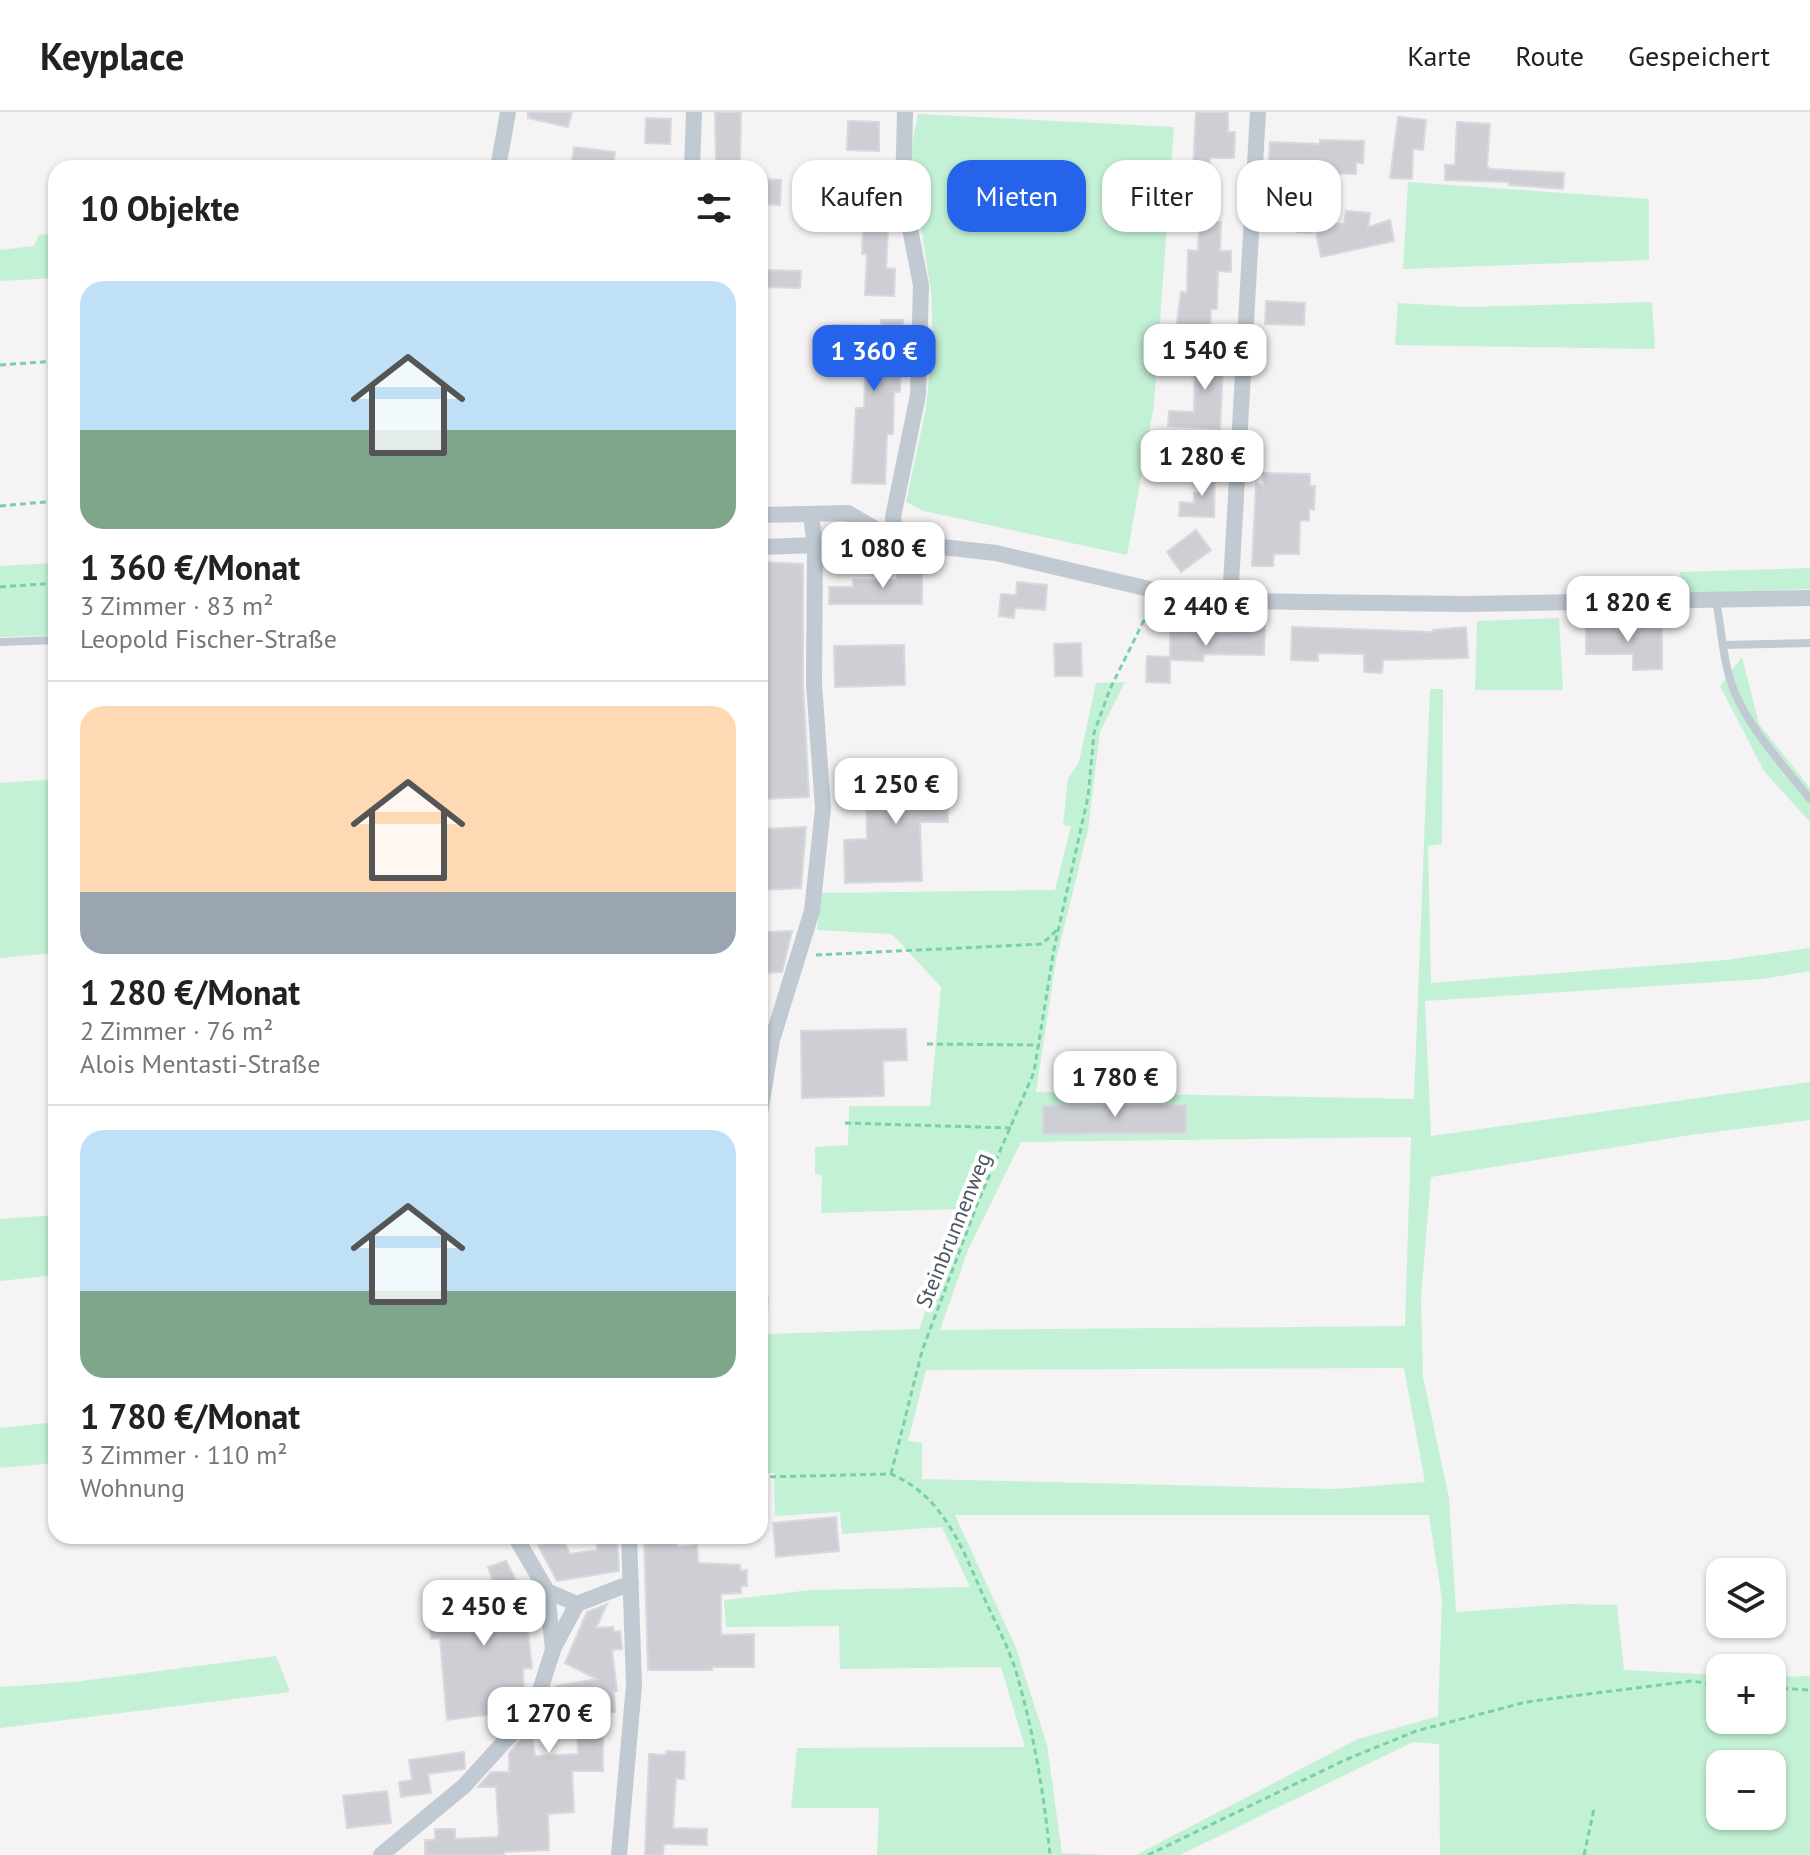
<!DOCTYPE html>
<html lang="de">
<meta charset="utf-8">
<style>
body{margin:0;font-family:"PT Sans",sans-serif;background:#f2f2f2;color:#222;height:100vh;display:flex;flex-direction:column;font-size:30px;white-space:nowrap}
*{box-sizing:border-box;margin:0}
p{font-size:26px;color:#767676}
.icon{flex:none;width:44px;height:44px;fill:none;stroke:currentColor;stroke-width:2;stroke-linecap:round;stroke-linejoin:round}
.map{position:relative;flex:1;overflow:hidden}
.drawer{position:absolute;left:48px;top:48px;width:720px;height:1384px;display:flex;flex-direction:column;background:#fff;border-radius:24px;box-shadow:0 2px 6px #0004}
.drawer>*{flex:none}
.top-card{position:absolute;left:792px;top:48px;width:760px;height:72px;display:flex;gap:16px}
.fabs{position:absolute;left:1706px;top:1446px;display:grid;gap:16px}
.fabs a{display:grid;place-items:center;width:80px;height:80px;border-radius:16px;background:#fff;box-shadow:0 2px 6px #0004;font-size:40px}
.price{position:absolute;translate:-50% -68px;padding:0 18px;border-radius:16px;background:#fff;color:#222;font-size:26px;line-height:52px;filter:drop-shadow(0 2px 4px #0008)}
.price::after{content:'';position:absolute;left:50%;top:48px;width:24px;height:18px;margin-left:-12px;background:inherit;clip-path:polygon(0 0,100% 0,50% 100%)}
.price.current{background:#2563eb;color:#fff}
ul{padding:0;list-style:none}
li{display:grid;align-content:center;gap:16px;height:424px;padding:0 32px}
li+li{border-top:2px solid #e0e0e0}
li span{display:grid;place-items:center;height:248px;border-radius:24px;color:#555}
li>.icon{margin-inline-start:auto}
span .icon{width:144px;height:144px;fill:#fffc;stroke-width:1}
li b{font-size:34px}
h2{display:flex;justify-content:space-between;align-items:center;height:96px;padding:0 32px;font-size:34px}
.pill{padding:0 28px;border-radius:24px;background:#fff;box-shadow:0 2px 6px #0004;font-size:28px;line-height:72px}
.pill.current{background:#2563eb;color:#fff}
header{display:flex;align-items:center;gap:48px;box-sizing:border-box;height:112px;padding:0 40px;background:#fff;border-bottom:2px solid #e0e0e0}
header strong{font-size:38px}
nav{display:flex;gap:44px;margin-inline-start:auto;font-size:28px}
.map>svg:first-child{display:block}
.green{fill:#c3f1d5;fill-rule:evenodd}
.building{fill:#cdcfd5;stroke:#d7d9de;stroke-width:2}
.lines{fill:none;stroke-linecap:round;stroke-linejoin:round}
.path{stroke:#7ad0a6;stroke-width:3;stroke-dasharray:6 4;stroke-linecap:butt}
.lane{stroke:#c1cad2;stroke-width:8}
.street{stroke:#c1cad2;stroke-width:16}
.labels{text-anchor:middle;dominant-baseline:central;stroke-width:8;stroke-linejoin:round;paint-order:stroke}
.street-label{font-size:22px;fill:#4a5661;stroke:#fff}
</style>
<header>
<strong>Keyplace</strong>
<nav><a>Karte</a><a>Route</a><a>Gespeichert</a></nav>
</header>
<div class="map">
<svg width="1810" height="1743" viewBox="0 0 1810 1743">
<rect width="100%" height="100%" fill="#f5f3f3"/>
<path class="green" d="M918 2 1174 15 1154 293 1127 443 924 399 906 390 926 296 933 229 931 180 910 43Z
M1408 70 1649 87V148L1403 157Z
M56 121V166L0 169V138L34 134 39 123Z
M1652 190 1655 237 1395 233 1398 191 1467 195Z
M56 451V523L0 525V454Z
M1810 456V477L1684 482 1680 460Z
M1559 506 1563 578H1475L1477 509Z
M1742 545 1759 612 1810 676V710L1764 659 1720 574Z
M1125 570 1100 620 1088 718 1056 848 1036 980 1414 987 1430 577H1443L1442 732 1428 734 1431 871 1726 848 1810 836V859L1762 867 1425 889 1431 1024 1810 970V1008L1690 1023 1431 1065 1421 1186 1423 1265 1449 1386 1456 1500 1568 1492 1617 1493 1624 1558 1720 1563V1608H1772V1565L1810 1564V1743H1440L1439 1632 1413 1630 1180 1743H1136L1358 1627 1438 1604 1442 1487 1429 1403H955L1016 1536 1047 1633 1062 1741 1107 1743H877L879 1696H791L797 1636 1025 1635 1001 1555 840 1557 839 1514 726 1515 724 1488 811 1478 970 1475 942 1415 842 1422 840 1400 775 1404 774 1361H760V1183L769 1184 767 1222 919 1217 962 1097 821 1101 822 1063 815 1062V1035L848 1033 849 994H930L941 875 892 822 817 818 822 781 1055 778 1071 714 1063 713 1068 667 1079 650 1096 571ZM1411 1025 1405 1214 940 1218 968 1138 1021 1030ZM1404 1256 1425 1370 1336 1377 922 1367V1331L908 1329 926 1258ZM1720 1652H1772V1704H1720Z
M56 667V841L0 846V671Z
M56 1103V1163L0 1169V1107Z
M56 1310V1351L0 1356V1316Z
M276 1544 290 1580 0 1616V1575L74 1570Z"/>
<path class="building" d="M528 0H572L568 15 528 6Z
M715 0H741L740 51 716 50Z
M1196 0H1228V20H1235L1234 46H1210L1209 78 1192 77Z
M1398 5 1426 8 1423 38 1413 37 1412 67 1390 66Z
M646 6 671 7 670 32 645 31Z
M848 9 879 10V39L847 38Z
M1457 10 1490 12 1487 54 1490 57 1564 61 1563 77 1509 73V70L1445 68V53H1455Z
M1320 28 1364 29 1363 51H1356V62L1314 61 1312 121 1297 120 1299 96 1266 95 1270 30 1320 32Z
M574 35 615 40 613 56H571Z
M842 63 872 64 871 93 841 92Z
M760 67 781 68 780 93 760 92Z
M1346 99 1370 101 1368 115 1390 108 1394 129 1321 145 1314 111 1344 112Z
M1199 110H1221L1220 139H1231V160L1218 159 1217 197H1211L1210 219 1176 218 1181 180 1187 181 1188 138 1198 139Z
M863 116 888 117 886 156 895 157 894 184 865 183 867 142H862Z
M760 158 801 159 800 176 760 175Z
M1266 189 1305 191 1304 213 1265 212Z
M881 208H903L900 280H894L893 322H887L885 372 852 371 856 296H864L866 238 832 237 833 213 881 214Z
M1203 232 1224 233 1220 317 1168 314 1169 299 1194 300 1195 245H1203Z
M1204 355 1215 356 1214 405 1179 404 1180 390 1194 391V381H1202Z
M1263 361 1310 362V374H1315L1314 398 1309 397V409L1300 408 1299 442H1274L1273 454H1252L1256 372 1263 373Z
M1196 418 1211 438 1181 460 1167 440Z
M760 450 803 452V573L809 685 760 687Z
M897 454 922 455V492H829V475H853V468H897Z
M1017 470 1047 473 1045 498 1015 496 1014 506 999 504 1001 482 1016 483Z
M1228 513 1265 514 1264 543 1204 542 1203 549 1170 548V571L1146 570 1147 544 1170 545V519L1228 520Z
M1586 513 1662 516V557L1633 558V542H1586Z
M1292 515 1433 520V518L1466 515 1468 546 1383 548 1382 561 1364 560V542L1318 541V549L1291 548Z
M1081 531 1082 564H1055L1054 532Z
M904 533 905 573 835 575 834 534Z
M947 659 948 710H920L922 769 845 771 844 728 867 727 866 661Z
M806 715 801 776 760 778V717Z
M792 819 782 860 760 861V820Z
M906 917 907 948 883 949 884 984 802 986 801 919Z
M1117 993H1186V1021L1043 1022V994Z
M836 1405 839 1439 776 1445 773 1411Z
M596 1424H617L619 1459 557 1469 538 1433 562 1425 570 1442 597 1438Z
M644 1424H676L677 1435 697 1433 698 1451 740 1453V1459L747 1458V1474H741V1481L721 1482V1523L754 1522V1555H712V1558H648Z
M506 1449 524 1483 532 1556 523 1557 524 1591 517 1599 447 1608 440 1526 431 1527 428 1495 478 1490V1474L494 1472 488 1455Z
M607 1492 596 1516 613 1515 614 1520 620 1519 622 1537 612 1538 617 1579 614 1580 615 1600 603 1602V1659H572L574 1700 548 1702 549 1738 504 1740V1743H425V1728H435V1717H455V1727L497 1725 499 1722 496 1675H478L491 1660H509V1641L531 1616 535 1644 578 1642 577 1606 544 1612 557 1574 597 1567 565 1551 587 1500Z
M666 1639 685 1640 684 1667H676L673 1716 707 1717V1733L664 1732 663 1743H645L649 1642 666 1643Z
M464 1640 465 1657 428 1662 431 1681 401 1685 399 1670 412 1668 409 1648Z
M387 1679 391 1711 347 1716 343 1684Z"/>
<g class="lines">
<path class="path" d="M0 253 56 249
M0 394 56 389
M0 475 56 471
M816 843 1042 832 1058 817
M927 932 1040 933
M845 1011 1011 1016
M891 1362 922 1239 978 1090 1034 960 1054 837 1088 685 1094 621 1110 577 1151 494
M760 1365 891 1362C941 1383 961 1432 981 1479 993 1506 1009 1535 1017 1563 1034 1622 1044 1682 1050 1743
M1772 1576 1810 1578
M1148 1743 1345 1648 1416 1619 1526 1590 1691 1569 1720 1573
M1584 1743 1594 1697"/>
<path class="lane" d="M1716 489C1722 519 1723 553 1735 581 1752 620 1784 654 1810 687
M0 530 56 528
M1724 533 1810 531"/>
<path class="street" d="M498 56 508 0
M692 56 694 0
M760 403 848 401 896 429
M897 430 893 405 918 283 921 173 903 81 905 0
M760 435 897 430 996 441 1158 479 1230 489 1464 492 1810 486
M1230 489 1258 0
M760 1001 772 928 812 799 823 696 814 572 815 434 811 403
M547 1479 577 1492 631 1471
M553 1537 577 1492
M381 1743 464 1674 534 1597 553 1538 547 1479 515 1424
M619 1743 634 1573 629 1424"/>
</g>
<g class="labels">
<g class="street-label">
<text transform="translate(953 1118) rotate(-68)">Steinbrunnenweg</text>
</g>
</g>
</svg>
<div class="fabs">
<a><svg class="icon" aria-label="layers" viewBox="0 0 24 24"><path d="M12 4l9 5-9 5-9-5zM3 14l9 5 9-5"/></svg></a>
<a>+</a>
<a>−</a>
</div>
<b class="price" style="left:1205px;top:280px">1 540 €</b>
<b class="price current" style="left:874px;top:281px">1 360 €</b>
<b class="price" style="left:1202px;top:386px">1 280 €</b>
<b class="price" style="left:883px;top:478px">1 080 €</b>
<b class="price" style="left:1628px;top:532px">1 820 €</b>
<b class="price" style="left:1206px;top:536px">2 440 €</b>
<b class="price" style="left:896px;top:714px">1 250 €</b>
<b class="price" style="left:1115px;top:1007px">1 780 €</b>
<b class="price" style="left:484px;top:1536px">2 450 €</b>
<b class="price" style="left:549px;top:1643px">1 270 €</b>
<div class="top-card">
<a class="pill">Kaufen</a>
<a class="pill current">Mieten</a>
<a class="pill">Filter</a>
<a class="pill">Neu</a>
</div>
<section class="drawer">
<h2>10 Objekte<svg class="icon" aria-label="filters" viewBox="0 0 24 24"><path d="M4 7h16M4 17h16"/><circle cx="9" cy="7" r="2"/><circle cx="15" cy="17" r="2"/></svg></h2>
<ul>
<li><span style="background:linear-gradient(#bfe0f5 60%,#7fa58c 0)"><svg class="icon" aria-label="home" viewBox="0 0 24 24"><path d="M3 11l9-7 9 7M6 9v11h12V9"/></svg></span><div><b>1 360 €/Monat</b><p>3 Zimmer · 83 m²</p><p>Leopold Fischer-Straße</p></div></li>
<li><span style="background:linear-gradient(#ffd9b3 75%,#9aa5b1 0)"><svg class="icon" aria-label="home" viewBox="0 0 24 24"><path d="M3 11l9-7 9 7M6 9v11h12V9"/></svg></span><div><b>1 280 €/Monat</b><p>2 Zimmer · 76 m²</p><p>Alois Mentasti-Straße</p></div></li>
<li><span style="background:linear-gradient(#bfe0f5 65%,#7fa58c 0)"><svg class="icon" aria-label="home" viewBox="0 0 24 24"><path d="M3 11l9-7 9 7M6 9v11h12V9"/></svg></span><div><b>1 780 €/Monat</b><p>3 Zimmer · 110 m²</p><p>Wohnung</p></div></li>
</ul>
</section>
</div>
